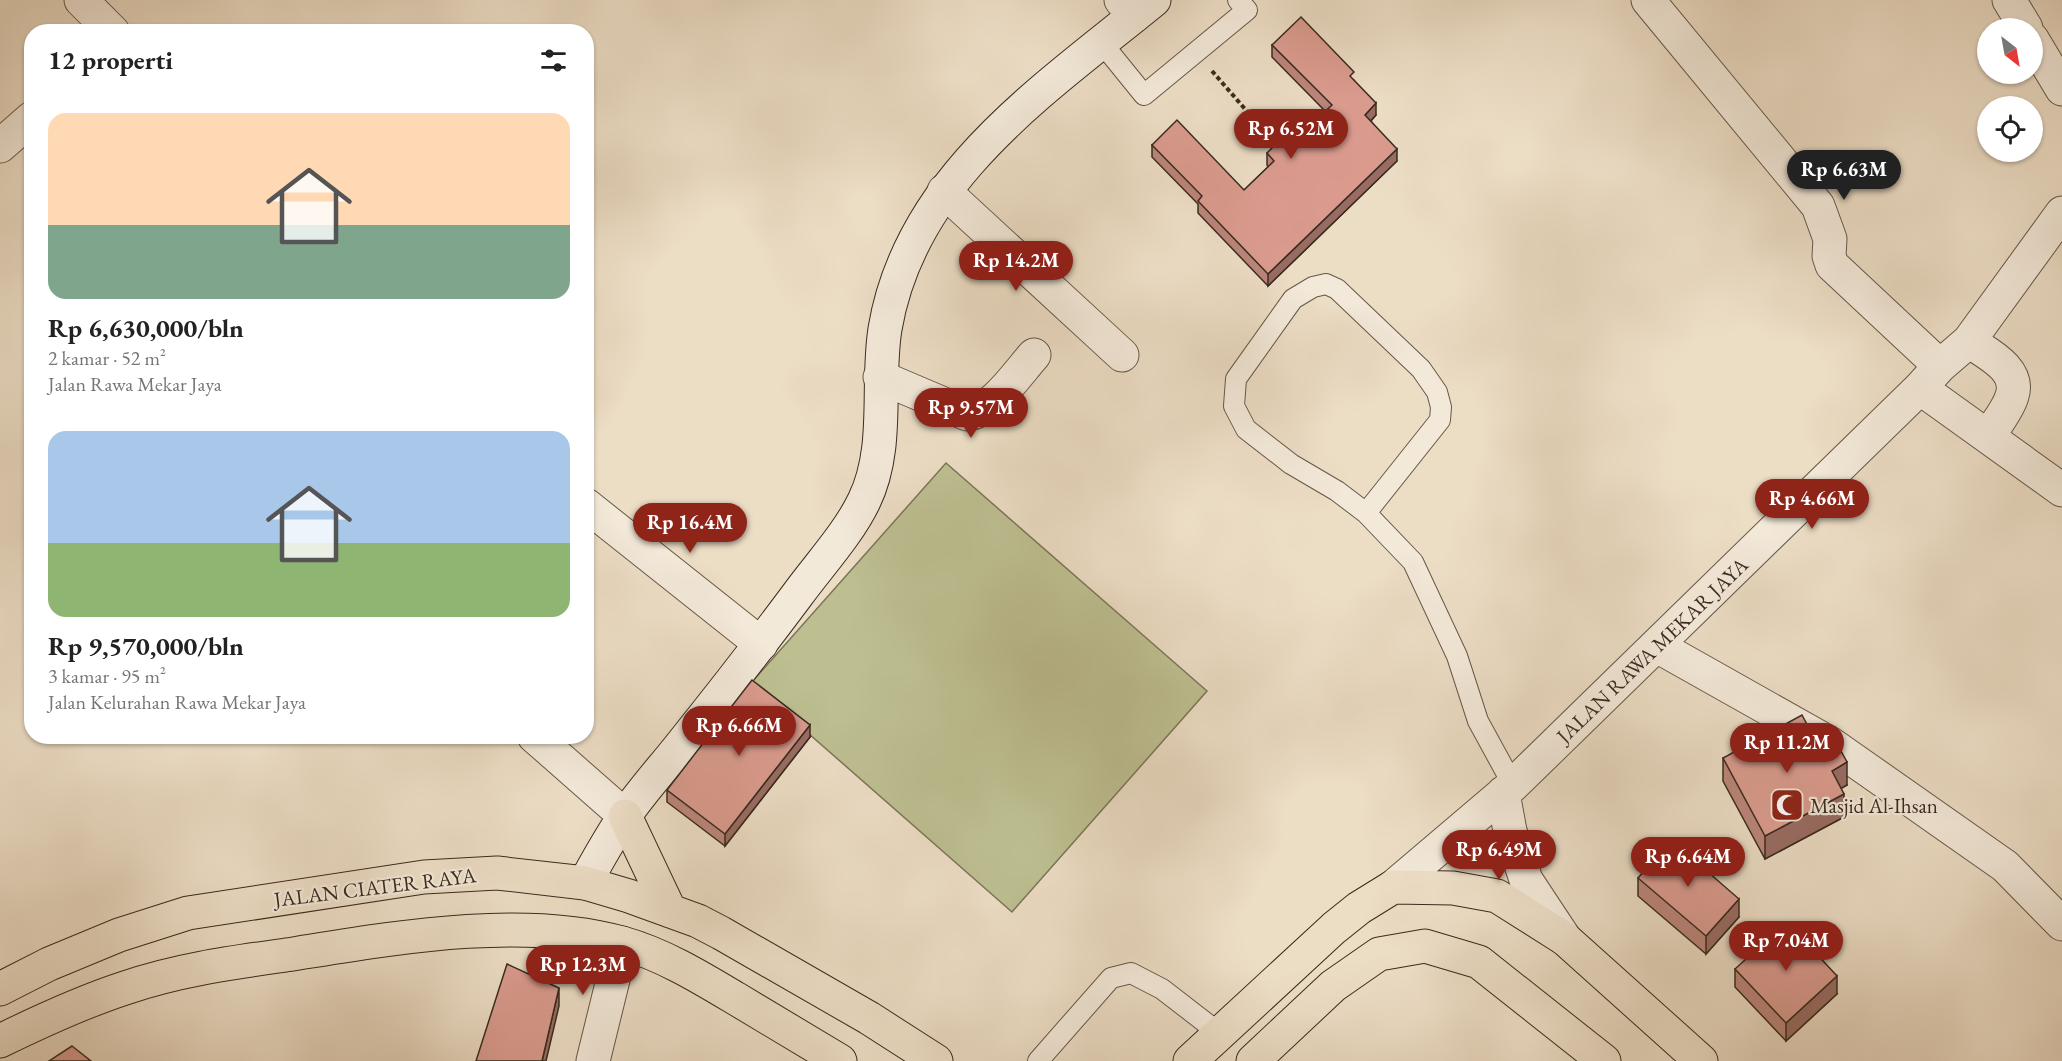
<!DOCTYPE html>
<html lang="id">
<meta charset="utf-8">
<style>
body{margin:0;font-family:"EB Garamond",serif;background:#f6f6f6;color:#222;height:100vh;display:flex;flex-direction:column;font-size:22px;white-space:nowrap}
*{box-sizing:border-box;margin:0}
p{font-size:20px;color:#767676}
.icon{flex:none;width:33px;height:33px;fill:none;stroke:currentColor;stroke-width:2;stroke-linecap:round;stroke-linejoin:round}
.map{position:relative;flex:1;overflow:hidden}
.drawer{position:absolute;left:24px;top:24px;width:570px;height:720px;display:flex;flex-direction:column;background:#fff;border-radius:24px;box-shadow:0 2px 4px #0004}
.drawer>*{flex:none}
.needle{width:39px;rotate:149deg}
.controls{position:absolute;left:1977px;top:18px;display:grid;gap:12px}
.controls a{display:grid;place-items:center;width:66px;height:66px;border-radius:50%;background:#fff;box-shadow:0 2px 4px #0004;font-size:30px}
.price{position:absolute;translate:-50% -51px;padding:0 14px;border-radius:21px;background:#8f2418;color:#fff;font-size:20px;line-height:39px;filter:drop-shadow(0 2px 3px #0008)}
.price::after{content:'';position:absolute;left:50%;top:36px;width:18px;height:14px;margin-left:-9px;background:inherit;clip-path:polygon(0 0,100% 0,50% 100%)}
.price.current{background:#222;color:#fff}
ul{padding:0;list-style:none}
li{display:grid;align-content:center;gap:12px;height:318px;padding:0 24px}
li span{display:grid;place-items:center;height:186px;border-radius:18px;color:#555}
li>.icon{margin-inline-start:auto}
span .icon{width:108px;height:108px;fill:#fffc;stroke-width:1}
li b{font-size:26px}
h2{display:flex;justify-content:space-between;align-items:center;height:72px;padding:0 24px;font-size:26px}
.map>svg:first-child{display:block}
.green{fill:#bdbf91;stroke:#7b7558;stroke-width:1.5}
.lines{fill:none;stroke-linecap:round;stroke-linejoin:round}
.lane-casing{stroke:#665848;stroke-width:22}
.street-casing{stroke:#665848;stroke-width:35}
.secondary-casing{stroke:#392b1f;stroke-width:35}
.primary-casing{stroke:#392b1f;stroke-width:35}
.path{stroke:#392b1f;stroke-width:4;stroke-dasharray:4.5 3;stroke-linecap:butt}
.lane{stroke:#f3e9d9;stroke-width:20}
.street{stroke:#f3e9d9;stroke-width:33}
.secondary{stroke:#f3e9d9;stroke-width:33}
.primary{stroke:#ecddc5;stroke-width:33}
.wall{fill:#bb857a;stroke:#392b1f;stroke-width:1.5}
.shaded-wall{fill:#996c63;stroke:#392b1f;stroke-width:1.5}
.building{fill:#da9b8e;stroke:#392b1f;stroke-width:1.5}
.labels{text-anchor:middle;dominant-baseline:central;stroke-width:4.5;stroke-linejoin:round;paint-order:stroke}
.street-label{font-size:21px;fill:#392b1f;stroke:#f3e9d9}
.poi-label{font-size:21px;fill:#392b1f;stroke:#f3e9d9;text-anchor:start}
</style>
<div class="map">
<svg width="2062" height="1061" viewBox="0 0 2062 1061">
<rect width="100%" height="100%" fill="#ecddc5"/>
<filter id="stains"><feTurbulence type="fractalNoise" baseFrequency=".00333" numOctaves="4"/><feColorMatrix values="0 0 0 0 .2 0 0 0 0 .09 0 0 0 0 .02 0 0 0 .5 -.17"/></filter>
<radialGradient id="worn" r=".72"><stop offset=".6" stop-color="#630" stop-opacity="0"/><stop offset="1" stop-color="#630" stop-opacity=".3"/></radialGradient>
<path class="green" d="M946 463 1207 691 1012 912 751 683Z"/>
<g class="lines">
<g class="lane-casing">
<path id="lane" d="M1101 42 1144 95 1247 10 1238 0
M1366 513 1440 420 1441 407 1437 392 1421 369 1337 289 1326 284 1313 287 1293 299 1236 379 1234 406 1246 429 1291 464 1337 491 1366 513 1413 562 1457 656 1478 721 1513 785
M1038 1061 1111 978 1131 973 1162 989 1219 1033"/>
</g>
<g class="street-casing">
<path id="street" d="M81 0 113 32
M1121 0 1134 16
M1648 0 1818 206 1830 239 1829 256 1832 265 1940 366
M2009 0 2026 28
M2032 39 2062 89
M0 146 32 118
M944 191 1122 355
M1969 341C1986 353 2021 369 2012 396 2008 410 1995 425 1988 437
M880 377 967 414C992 412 1017 374 1034 355
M1920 388 2062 490
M586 505 761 644
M1657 646 1831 744 2005 866 2062 924
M534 736 625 816
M1503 793 1510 831 1526 880 1565 939
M1393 887 1513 785 1920 388 1940 366 1969 341 2062 213
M593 1061 622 943"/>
</g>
<g class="secondary-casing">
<path id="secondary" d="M585 883C597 861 610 838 624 817 641 792 662 769 681 745 721 695 760 645 798 594 820 564 848 534 864 501 890 448 876 385 885 329 910 178 1044 90 1154 0"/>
</g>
<g class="primary-casing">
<path id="primary" d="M625 816 670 911
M0 989 49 964 119 935 188 913 424 877 497 873 585 883 629 896 698 921 721 933 869 1018 936 1061
M0 1041C41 1021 82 1002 125 988 180 969 237 962 293 954 394 938 522 915 622 943 662 954 700 977 735 998 770 1019 805 1040 840 1061
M1190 1061 1334 928 1359 908 1393 887 1453 888 1497 896 1565 939 1701 1061
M1253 1061 1333 986 1379 954 1425 946 1479 962 1604 1061"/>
</g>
<path class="path" d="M1212 71 1278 147"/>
<use href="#lane" class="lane"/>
<use href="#street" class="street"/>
<use href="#secondary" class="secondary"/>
<use href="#primary" class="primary"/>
</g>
<path class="wall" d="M1272 45 1354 80 1376 115 1371 121 1397 161 1268 286 1198 213V204L1152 157V145L1244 190 1268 167 1267 165V153L1305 131 1325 111 1272 57Z
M810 737 725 846 667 802V790Z
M1816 741 1847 785 1841 788 1844 817 1765 859 1723 781V758Z
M1638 878 1739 917 1706 954 1638 896Z
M1735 969 1837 994 1786 1041 1735 987Z"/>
<path class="shaded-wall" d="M1376 103V115L1365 127V115Z
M1397 149V161L1268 286V274Z
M810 725V737L725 846V834Z
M1847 762V785L1832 794V771Z
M1844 794V817L1765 859V836Z
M1739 899V917L1706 954V936Z
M1837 976V994L1786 1041V1023Z
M559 988V1006L546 1061H542Z"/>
<path class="building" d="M1301 17 1354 72 1350 76 1376 103 1365 115 1397 149 1268 274 1198 201 1202 196 1152 145 1177 120 1244 190 1274 161 1267 153 1281 139 1298 123 1305 131 1332 105 1272 45Z
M752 680 810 725 725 834 667 790Z
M1802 715 1816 741 1831 733 1847 762 1832 771 1844 794 1765 836 1723 758Z
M1671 840 1739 899 1706 936 1638 878Z
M1787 922 1837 976 1786 1023 1735 969Z
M507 964 559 988 542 1061H476Z
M72 1046 91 1061H49Z"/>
<defs>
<g id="mosque-square" transform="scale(1.725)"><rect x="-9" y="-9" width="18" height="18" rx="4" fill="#8f2418" stroke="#f3e9d9"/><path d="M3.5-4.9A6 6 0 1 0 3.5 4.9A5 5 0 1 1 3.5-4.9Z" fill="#fff"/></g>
</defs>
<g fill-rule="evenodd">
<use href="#mosque-square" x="1787" y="805"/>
</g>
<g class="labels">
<g class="street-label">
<text transform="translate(1652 650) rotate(-44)">JALAN RAWA MEKAR JAYA</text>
<text transform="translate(375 887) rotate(-7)">JALAN CIATER RAYA</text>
</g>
<g class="poi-label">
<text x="1810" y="805">Masjid Al-Ihsan</text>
</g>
</g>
<rect width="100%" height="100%" filter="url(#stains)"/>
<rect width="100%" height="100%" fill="url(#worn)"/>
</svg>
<div class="controls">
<a><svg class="needle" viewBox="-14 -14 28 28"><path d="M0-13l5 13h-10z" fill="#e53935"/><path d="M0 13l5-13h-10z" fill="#767676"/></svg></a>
<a><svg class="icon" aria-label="locate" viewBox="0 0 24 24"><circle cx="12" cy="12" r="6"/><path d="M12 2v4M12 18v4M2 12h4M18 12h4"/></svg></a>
</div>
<b class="price" style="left:1291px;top:160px">Rp 6.52M</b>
<b class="price current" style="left:1844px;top:201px">Rp 6.63M</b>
<b class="price" style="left:1016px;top:292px">Rp 14.2M</b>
<b class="price" style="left:971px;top:439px">Rp 9.57M</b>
<b class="price" style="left:1812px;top:530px">Rp 4.66M</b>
<b class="price" style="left:690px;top:554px">Rp 16.4M</b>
<b class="price" style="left:739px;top:757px">Rp 6.66M</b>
<b class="price" style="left:1787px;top:774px">Rp 11.2M</b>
<b class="price" style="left:1499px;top:881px">Rp 6.49M</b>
<b class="price" style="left:1688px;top:888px">Rp 6.64M</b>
<b class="price" style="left:1786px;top:972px">Rp 7.04M</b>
<b class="price" style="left:583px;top:996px">Rp 12.3M</b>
<section class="drawer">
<h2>12 properti<svg class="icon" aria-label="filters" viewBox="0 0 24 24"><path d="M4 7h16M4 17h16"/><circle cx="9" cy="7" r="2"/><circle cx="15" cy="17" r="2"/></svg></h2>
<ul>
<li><span style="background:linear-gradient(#ffd9b3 60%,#7fa58c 0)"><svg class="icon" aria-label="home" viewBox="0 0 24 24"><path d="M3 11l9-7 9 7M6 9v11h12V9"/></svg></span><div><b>Rp 6,630,000/bln</b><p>2 kamar · 52 m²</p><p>Jalan Rawa Mekar Jaya</p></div></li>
<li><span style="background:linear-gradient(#a9c7e8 60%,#8fb573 0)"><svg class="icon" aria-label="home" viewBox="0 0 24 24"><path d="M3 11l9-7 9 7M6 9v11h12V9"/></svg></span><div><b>Rp 9,570,000/bln</b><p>3 kamar · 95 m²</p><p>Jalan Kelurahan Rawa Mekar Jaya</p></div></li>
</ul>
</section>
</div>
